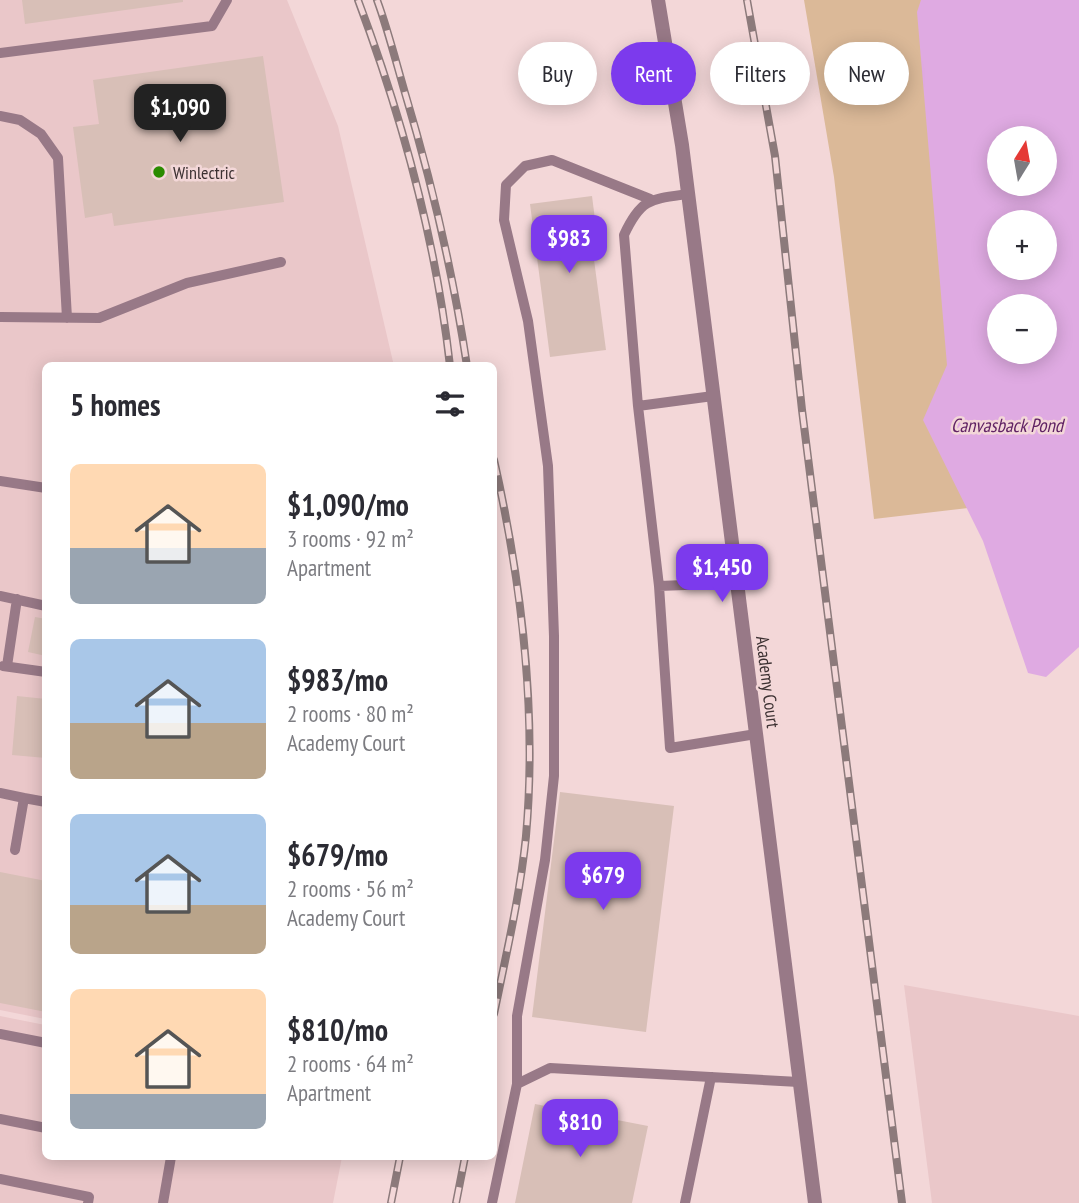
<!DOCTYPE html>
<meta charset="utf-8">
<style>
body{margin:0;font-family:"PT Sans Narrow",sans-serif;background:#f2f2f3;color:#2b2b33;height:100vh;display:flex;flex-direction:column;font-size:26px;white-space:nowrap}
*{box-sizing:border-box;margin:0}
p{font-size:23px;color:#7c7c81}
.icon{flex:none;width:38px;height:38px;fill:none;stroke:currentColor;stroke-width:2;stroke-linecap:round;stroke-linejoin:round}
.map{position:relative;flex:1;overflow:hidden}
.drawer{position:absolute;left:42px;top:362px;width:455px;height:798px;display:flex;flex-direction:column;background:#fff;border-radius:10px;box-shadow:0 4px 18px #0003}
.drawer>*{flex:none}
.guide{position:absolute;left:518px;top:42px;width:455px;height:63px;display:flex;gap:14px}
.needle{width:46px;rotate:11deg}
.controls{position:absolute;left:987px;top:126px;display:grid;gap:14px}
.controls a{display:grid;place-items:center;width:70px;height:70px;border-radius:50%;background:#fff;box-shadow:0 4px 18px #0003;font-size:35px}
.price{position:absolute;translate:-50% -60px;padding:0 16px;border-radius:14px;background:#7c3aed;color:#fff;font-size:23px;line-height:46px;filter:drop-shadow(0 2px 4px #0008)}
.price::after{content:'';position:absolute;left:50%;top:42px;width:21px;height:16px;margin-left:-10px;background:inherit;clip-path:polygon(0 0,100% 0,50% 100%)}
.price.on{background:#222;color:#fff}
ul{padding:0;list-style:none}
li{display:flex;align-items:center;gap:21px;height:175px;padding:0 28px}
li span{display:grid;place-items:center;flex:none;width:196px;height:140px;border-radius:10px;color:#555}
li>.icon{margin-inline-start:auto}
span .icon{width:84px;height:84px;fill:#fffc;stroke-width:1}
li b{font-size:30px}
h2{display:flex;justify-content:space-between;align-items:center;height:84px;padding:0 28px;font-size:30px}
.tag{padding:0 24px;border-radius:32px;background:#fff;box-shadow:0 4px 18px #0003;font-size:24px;line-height:63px}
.tag.on{background:#7c3aed;color:#fff}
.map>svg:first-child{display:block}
.built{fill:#eac7c9}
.green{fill:#dbb998;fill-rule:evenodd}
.water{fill:#dfaae2;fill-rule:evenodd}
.building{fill:#d8bfb7}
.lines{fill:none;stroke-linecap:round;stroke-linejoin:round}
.service{stroke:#987987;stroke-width:10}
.minor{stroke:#987987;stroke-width:14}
.rail-casing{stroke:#8c7a7b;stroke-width:8}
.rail{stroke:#f3d7d8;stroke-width:5;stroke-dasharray:16;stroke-linecap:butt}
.poi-dot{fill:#2a8b00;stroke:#f3d7d8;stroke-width:2.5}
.labels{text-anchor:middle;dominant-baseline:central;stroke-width:5;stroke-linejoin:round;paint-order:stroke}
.poi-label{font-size:18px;fill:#3c3132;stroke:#f3d7d8;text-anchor:start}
.street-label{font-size:18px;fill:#3c3132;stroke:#f3d7d8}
.water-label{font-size:19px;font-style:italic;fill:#602264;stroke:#f3d7d8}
</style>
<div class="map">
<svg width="1079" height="1203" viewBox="0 0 1079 1203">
<rect width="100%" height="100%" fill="#f3d7d8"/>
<path class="built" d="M0 0H287L338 126 394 366H46L45 1019 0 1010Z
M904 985 1079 1016V1203H932Z
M0 1016 45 1025 46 1157H342L333 1203H0Z"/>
<path class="green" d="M804 0H1079V495L874 519 834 177ZM999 138H1045V184H999ZM999 222H1045V268H999ZM999 306H1045V352H999Z"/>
<path class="water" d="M921 0H1079V647L1046 677 1028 673 983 541 923 420 947 365 917 12ZM999 138H1045V184H999ZM999 222H1045V268H999ZM999 306H1045V352H999Z"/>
<path class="building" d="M22 0H183V2L25 24Z
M263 56 284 202 114 226 112 213 85 218 73 127 99 124 93 80Z
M592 196 597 235 591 237 606 350 550 357 530 204Z
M35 617 46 619V656L28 652Z
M17 696 46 699V758L12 755Z
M560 792 674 806 646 1032 532 1017Z
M0 872 46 881V1012L0 1003Z
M535 1104 648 1126 632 1203H515Z"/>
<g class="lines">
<path class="service" d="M0 53 212 26 227 0
M0 116 20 120 41 134 58 158 67 318
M0 317 99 318 187 283 281 262
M638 406 624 235C641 198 651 199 688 194
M0 481 46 488
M737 583 659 586 670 748 756 734
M659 586 638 406 713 396
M0 596 46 606
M3 666 46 672
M7 666 17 599
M0 793 24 798 15 850
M24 798 46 802
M0 1034 46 1043
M517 1084V1016L545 860 554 776V636L548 466 528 321 504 220 506 185 525 166 552 160 650 199
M0 1119 46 1128
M0 1179 89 1197 88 1203
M163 1203 171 1157
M492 1203 517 1084 550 1068 799 1082
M685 1203 711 1077"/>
<path class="minor" d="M658 0 682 145 815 1203"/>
<g class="rail-casing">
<path id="rail" d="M358 0C402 117 436 241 450 366
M377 0C388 30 396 62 405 93 432 183 453 273 467 366
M747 0 775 156 802 410 902 1203
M494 460C521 580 537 713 526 836 520 896 506 955 494 1014
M391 1203 400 1157
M456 1203 465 1157"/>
</g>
<use href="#rail" class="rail"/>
</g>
<circle class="poi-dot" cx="159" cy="172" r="7"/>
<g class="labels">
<g class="poi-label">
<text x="173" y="172">Winlectric</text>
</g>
<g class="street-label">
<text transform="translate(768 682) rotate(83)">Academy Court</text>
</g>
<g class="water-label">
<text x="1007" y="425">Canvasback Pond</text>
</g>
</g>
</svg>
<div class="controls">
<a><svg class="needle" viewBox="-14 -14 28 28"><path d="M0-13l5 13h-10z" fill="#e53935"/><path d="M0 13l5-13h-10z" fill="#7c7c81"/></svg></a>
<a>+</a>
<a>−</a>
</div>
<b class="price on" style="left:180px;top:144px">$1,090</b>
<b class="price" style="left:569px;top:275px">$983</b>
<b class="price" style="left:722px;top:604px">$1,450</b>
<b class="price" style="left:603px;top:912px">$679</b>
<b class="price" style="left:580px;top:1159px">$810</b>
<div class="guide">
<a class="tag">Buy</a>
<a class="tag on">Rent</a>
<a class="tag">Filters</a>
<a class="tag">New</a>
</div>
<section class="drawer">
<h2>5 homes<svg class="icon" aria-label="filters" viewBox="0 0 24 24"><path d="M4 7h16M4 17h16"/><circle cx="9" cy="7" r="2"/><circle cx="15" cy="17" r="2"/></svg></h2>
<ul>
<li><span style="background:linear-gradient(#ffd9b3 60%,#9aa5b1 0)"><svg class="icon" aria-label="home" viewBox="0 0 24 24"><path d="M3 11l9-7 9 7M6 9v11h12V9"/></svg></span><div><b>$1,090/mo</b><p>3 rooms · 92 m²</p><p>Apartment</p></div></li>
<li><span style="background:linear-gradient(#a9c7e8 60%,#b9a48a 0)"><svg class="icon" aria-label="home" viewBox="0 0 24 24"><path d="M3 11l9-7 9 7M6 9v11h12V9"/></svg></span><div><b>$983/mo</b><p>2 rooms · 80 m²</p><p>Academy Court</p></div></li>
<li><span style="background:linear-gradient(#a9c7e8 65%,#b9a48a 0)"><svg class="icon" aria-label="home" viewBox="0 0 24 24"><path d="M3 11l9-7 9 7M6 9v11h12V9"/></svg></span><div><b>$679/mo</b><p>2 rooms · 56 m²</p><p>Academy Court</p></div></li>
<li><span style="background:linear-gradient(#ffd9b3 75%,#9aa5b1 0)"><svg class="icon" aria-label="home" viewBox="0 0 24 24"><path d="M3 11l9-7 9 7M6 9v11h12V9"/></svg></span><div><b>$810/mo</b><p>2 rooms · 64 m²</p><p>Apartment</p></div></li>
</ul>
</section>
</div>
